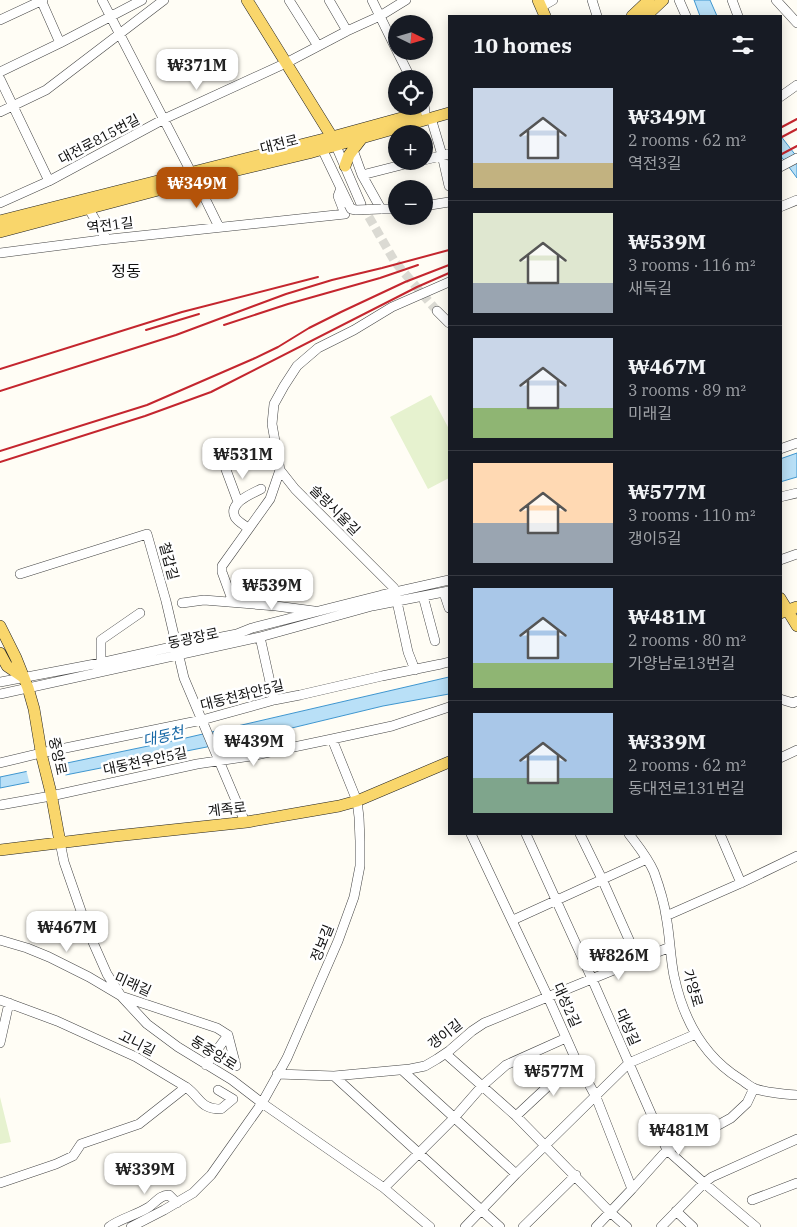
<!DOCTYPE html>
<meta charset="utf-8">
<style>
body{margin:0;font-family:"IBM Plex Serif","Noto Sans KR",serif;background:#242831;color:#f1f3f6;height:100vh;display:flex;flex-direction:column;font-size:19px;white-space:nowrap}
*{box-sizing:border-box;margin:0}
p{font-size:16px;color:#9ea1a6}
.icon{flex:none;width:28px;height:28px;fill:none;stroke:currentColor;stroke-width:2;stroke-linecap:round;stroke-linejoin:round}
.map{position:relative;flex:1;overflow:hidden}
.drawer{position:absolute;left:448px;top:15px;width:334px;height:820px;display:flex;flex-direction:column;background:#171b24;border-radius:0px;box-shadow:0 2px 12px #0003}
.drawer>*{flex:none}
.needle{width:32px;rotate:95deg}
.buttons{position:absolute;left:388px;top:15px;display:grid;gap:10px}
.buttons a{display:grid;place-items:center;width:45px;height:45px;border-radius:50%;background:#171b24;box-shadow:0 2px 12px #0003;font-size:25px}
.price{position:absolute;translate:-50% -42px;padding:0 11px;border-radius:10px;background:#fff;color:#222;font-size:16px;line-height:32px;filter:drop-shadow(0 1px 2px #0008)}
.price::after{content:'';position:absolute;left:50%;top:30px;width:15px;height:11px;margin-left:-8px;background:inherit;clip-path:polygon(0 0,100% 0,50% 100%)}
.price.active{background:#b45309;color:#fff}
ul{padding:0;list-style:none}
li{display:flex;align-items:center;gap:15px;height:125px;padding:0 25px}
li+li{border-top:1px solid #363941}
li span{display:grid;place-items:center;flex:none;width:140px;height:100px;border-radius:0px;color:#555}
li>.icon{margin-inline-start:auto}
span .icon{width:60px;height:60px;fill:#fffc;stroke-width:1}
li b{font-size:21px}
h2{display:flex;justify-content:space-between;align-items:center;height:60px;padding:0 25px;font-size:21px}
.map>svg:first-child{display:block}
.pitch{fill:#e6f2cf}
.water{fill:#b9e0f7;stroke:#3f96cf}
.pier{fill:#fffdf5}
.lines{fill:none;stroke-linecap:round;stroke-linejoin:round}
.minor-tunnel{stroke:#dbdad3;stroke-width:9;stroke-dasharray:9 4.5;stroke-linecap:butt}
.minor-casing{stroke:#444;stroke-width:10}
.major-casing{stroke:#222;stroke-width:12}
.minor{stroke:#fff;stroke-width:9}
.major{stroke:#f9d66b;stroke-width:11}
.rail{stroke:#c4262e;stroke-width:2}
.minor-bridge-casing{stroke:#444;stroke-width:10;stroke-linecap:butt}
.minor-bridge{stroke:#fff;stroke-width:9}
.labels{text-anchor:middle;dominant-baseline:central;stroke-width:5;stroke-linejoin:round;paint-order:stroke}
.street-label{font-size:14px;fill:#111;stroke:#fff}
.water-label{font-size:15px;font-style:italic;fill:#1768a6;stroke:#fff}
.quarter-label{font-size:16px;fill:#111;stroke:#fff}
</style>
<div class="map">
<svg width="797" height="1227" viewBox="0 0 797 1227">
<rect width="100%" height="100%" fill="#fffdf5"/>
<path class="pitch" d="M431 395 449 429V478L428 489 390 417Z
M0 1097 11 1142 0 1144Z"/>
<path class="water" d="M694 0H710L717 16H700Z
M780 135 797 157V178L780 155Z
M797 453V477L780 482V459Z
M449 677V694L383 706 242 740 0 788V777L177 740Z"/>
<path class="pier" d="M63 762 66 778 30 785 26 769Z"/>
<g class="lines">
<path class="minor-tunnel" d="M362 205 395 262 437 311"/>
<g class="minor-casing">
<path id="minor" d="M41 0 60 43
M102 0 191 172
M289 0 318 46
M329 0 347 31
M372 0 396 49
M592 0 597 16
M679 0 686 16
M732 0 738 16
M776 0 797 23
M541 7 553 0
M0 20 43 0
M397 51 411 79
M0 72 60 43 142 0
M0 79 49 181
M780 97 797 85
M424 105 425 112
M0 112 46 90 164 0
M431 118 442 155 449 186
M333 139 361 204
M353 150 362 175 381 209H396
M324 153 349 205
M424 160 449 154
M780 167 797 158
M362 175 417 161
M196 180 219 227
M0 203 49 181 164 119 286 63 347 31 380 16 406 0
M424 206 449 202
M780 207 797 200
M89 209 106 239
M0 253 101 240 345 214 338 196 341 188
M437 311 449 323
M780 449 797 443
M225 467 238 502
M780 497 797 493
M248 528C244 525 237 521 235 517 228 503 251 494 261 489
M780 560 797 554
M20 574 147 534 166 601 184 678 245 822
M444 593 449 608
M423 596 435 641
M233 602 222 572V566L270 499 280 470
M182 603 204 600 276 606 314 611
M260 637 274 700
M101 667V640L140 613
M415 670 408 652 394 588 295 489 280 470 272 424 274 404 284 386 297 366 318 348 354 330 392 307 449 282
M0 682 100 663 176 646 237 634 252 628 382 595 449 580
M0 694 260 637 372 606 449 591
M780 699 793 703 797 701
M780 758 797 750
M0 763 41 753 202 720 274 700 300 695 382 676 441 664 449 662
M0 805 51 796 197 764 251 756 332 739 392 726 449 707
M471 834 548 997 576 1060 596 1097 632 1189
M526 834 592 979 667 1150 704 1183 756 1227
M580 834 602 879 638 960
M629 834C638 846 648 858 654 872 659 886 664 901 666 916 670 936 670 956 674 976 683 1018 703 1056 740 1079 745 1082 750 1087 756 1089 769 1093 783 1094 797 1095
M720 834 741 883
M60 842 64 862 88 931 107 974 121 996 147 1024 178 1047 232 1080 262 1103 384 1188 430 1227
M666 916 741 883 797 856
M513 920 647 859
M0 940 27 948 49 957 89 977 121 996 217 1028 228 1035 236 1066
M0 1000 57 1021 136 1057 186 1087C201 1098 200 1109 221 1109L233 1099 218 1090
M0 1043 9 1003
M446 1054 516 1116 610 1212 627 1227
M206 1065 228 1035
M402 1070 516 1174
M277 1074 334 1076 410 1069 425 1066 437 1059 449 1051 472 1031 484 1023 670 947
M334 1076 500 1227
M516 1116 576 1060
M0 1183 56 1164 73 1156 81 1144 139 1124 186 1087
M384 1188 454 1118 482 1086 506 1065 566 1038
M752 1200 797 1183
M676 1211 693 1227
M109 1227C121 1218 137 1215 149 1207 156 1202 160 1195 169 1195L177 1203
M131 1227 164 1210 193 1193 211 1175 262 1103 287 1058 338 941 354 897 360 866V841L359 817 357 801 332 739
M465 1227 516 1174 629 1063 696 1034
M523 1227 576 1175
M596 1227 632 1189 667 1150 679 1143 711 1129 731 1118 747 1103 754 1088
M661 1227 704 1183 712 1177 797 1139"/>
</g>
<g class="major-casing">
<path id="major" d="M247 0 332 137
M538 0 545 16
M632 16 649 0
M646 16 663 0
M345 166 349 155 362 138
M0 221 332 137 416 114
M0 232 196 180 309 153 449 113
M780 598 797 626
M780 613 797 607
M0 626 16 658 28 688 34 709 42 757 51 793 60 842
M0 653 7 666 23 677
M0 850 115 836 247 822 339 806 357 801 449 762"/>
</g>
<use href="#minor" class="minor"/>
<use href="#major" class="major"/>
<path class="rail" d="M780 128 797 119
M780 138 797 129
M780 155 797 146
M224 325 288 304 380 278 418 265
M146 330 199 314
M0 369 182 312 318 277
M0 391 176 335 286 294 332 280 382 268 449 250
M0 451 147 405 253 359 278 347 309 328 341 312 405 282 449 265
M0 462 145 416 211 392 417 287 449 273"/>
<g class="minor-bridge-casing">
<path id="minor-bridge" d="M349 205 351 209 356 210 381 209"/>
</g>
<use href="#minor-bridge" class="minor-bridge"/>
</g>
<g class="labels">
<g class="street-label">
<text transform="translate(99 139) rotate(-28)">대전로815번길</text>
<text transform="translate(279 144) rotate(-14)">대전로</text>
<text transform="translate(110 225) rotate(-7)">역전1길</text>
<text transform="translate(335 510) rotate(45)">솔랑시울길</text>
<text transform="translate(169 561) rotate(75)">철갑길</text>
<text transform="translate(193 638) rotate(-12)">동광장로</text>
<text transform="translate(242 695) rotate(-14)">대동천좌안5길</text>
<text transform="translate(58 756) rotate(78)">중앙로</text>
<text transform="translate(145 761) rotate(-12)">대동천우안5길</text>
<text transform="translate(227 809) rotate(-7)">계족로</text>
<text transform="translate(322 943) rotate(-68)">정보길</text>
<text transform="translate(133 984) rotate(24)">미래길</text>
<text transform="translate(693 988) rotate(74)">가양로</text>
<text transform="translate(567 1005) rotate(66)">대성2길</text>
<text transform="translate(628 1027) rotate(66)">대성길</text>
<text transform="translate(445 1034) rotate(-38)">갱이길</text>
<text transform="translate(137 1043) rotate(27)">고니길</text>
<text transform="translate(214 1053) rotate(32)">동중앙로</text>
</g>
<g class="water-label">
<text transform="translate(163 736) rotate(-13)">대동천</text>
</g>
<g class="quarter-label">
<text x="126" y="271">정동</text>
</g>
</g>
</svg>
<div class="buttons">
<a><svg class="needle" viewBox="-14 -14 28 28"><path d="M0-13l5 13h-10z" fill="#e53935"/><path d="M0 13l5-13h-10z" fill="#9ea1a6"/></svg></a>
<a><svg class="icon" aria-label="locate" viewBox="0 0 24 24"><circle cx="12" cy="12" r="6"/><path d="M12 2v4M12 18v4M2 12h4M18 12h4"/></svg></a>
<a>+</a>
<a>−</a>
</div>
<b class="price" style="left:197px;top:91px">₩371M</b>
<b class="price active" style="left:197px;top:209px">₩349M</b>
<b class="price" style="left:243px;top:480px">₩531M</b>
<b class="price" style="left:272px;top:611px">₩539M</b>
<b class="price" style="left:254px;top:767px">₩439M</b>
<b class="price" style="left:67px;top:953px">₩467M</b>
<b class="price" style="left:619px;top:981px">₩826M</b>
<b class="price" style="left:554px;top:1097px">₩577M</b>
<b class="price" style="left:679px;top:1156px">₩481M</b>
<b class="price" style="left:145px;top:1195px">₩339M</b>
<section class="drawer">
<h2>10 homes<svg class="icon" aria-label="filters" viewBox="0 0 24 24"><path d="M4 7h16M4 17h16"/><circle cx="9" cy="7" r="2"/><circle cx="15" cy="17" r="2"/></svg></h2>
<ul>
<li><span style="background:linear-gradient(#c9d6e8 75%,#c2b280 0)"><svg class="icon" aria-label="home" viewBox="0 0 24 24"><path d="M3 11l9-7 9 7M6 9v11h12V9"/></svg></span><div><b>₩349M</b><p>2 rooms · 62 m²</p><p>역전3길</p></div></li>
<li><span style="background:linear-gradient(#dfe7d0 70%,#9aa5b1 0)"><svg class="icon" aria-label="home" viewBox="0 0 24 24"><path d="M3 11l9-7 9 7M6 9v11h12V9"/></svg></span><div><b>₩539M</b><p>3 rooms · 116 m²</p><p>새둑길</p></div></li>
<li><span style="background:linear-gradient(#c9d6e8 70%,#8fb573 0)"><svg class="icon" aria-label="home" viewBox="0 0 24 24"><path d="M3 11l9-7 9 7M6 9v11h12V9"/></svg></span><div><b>₩467M</b><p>3 rooms · 89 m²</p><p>미래길</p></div></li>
<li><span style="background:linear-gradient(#ffd9b3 60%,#9aa5b1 0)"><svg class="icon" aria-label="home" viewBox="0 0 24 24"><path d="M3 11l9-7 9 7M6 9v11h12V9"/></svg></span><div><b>₩577M</b><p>3 rooms · 110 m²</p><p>갱이5길</p></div></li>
<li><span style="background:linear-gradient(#a9c7e8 75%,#8fb573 0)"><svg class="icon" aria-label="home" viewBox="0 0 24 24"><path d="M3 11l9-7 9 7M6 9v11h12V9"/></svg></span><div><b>₩481M</b><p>2 rooms · 80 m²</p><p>가양남로13번길</p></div></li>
<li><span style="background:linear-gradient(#a9c7e8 65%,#7fa58c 0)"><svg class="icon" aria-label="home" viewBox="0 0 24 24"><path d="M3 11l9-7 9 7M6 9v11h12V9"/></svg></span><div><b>₩339M</b><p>2 rooms · 62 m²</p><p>동대전로131번길</p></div></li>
</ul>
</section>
</div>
